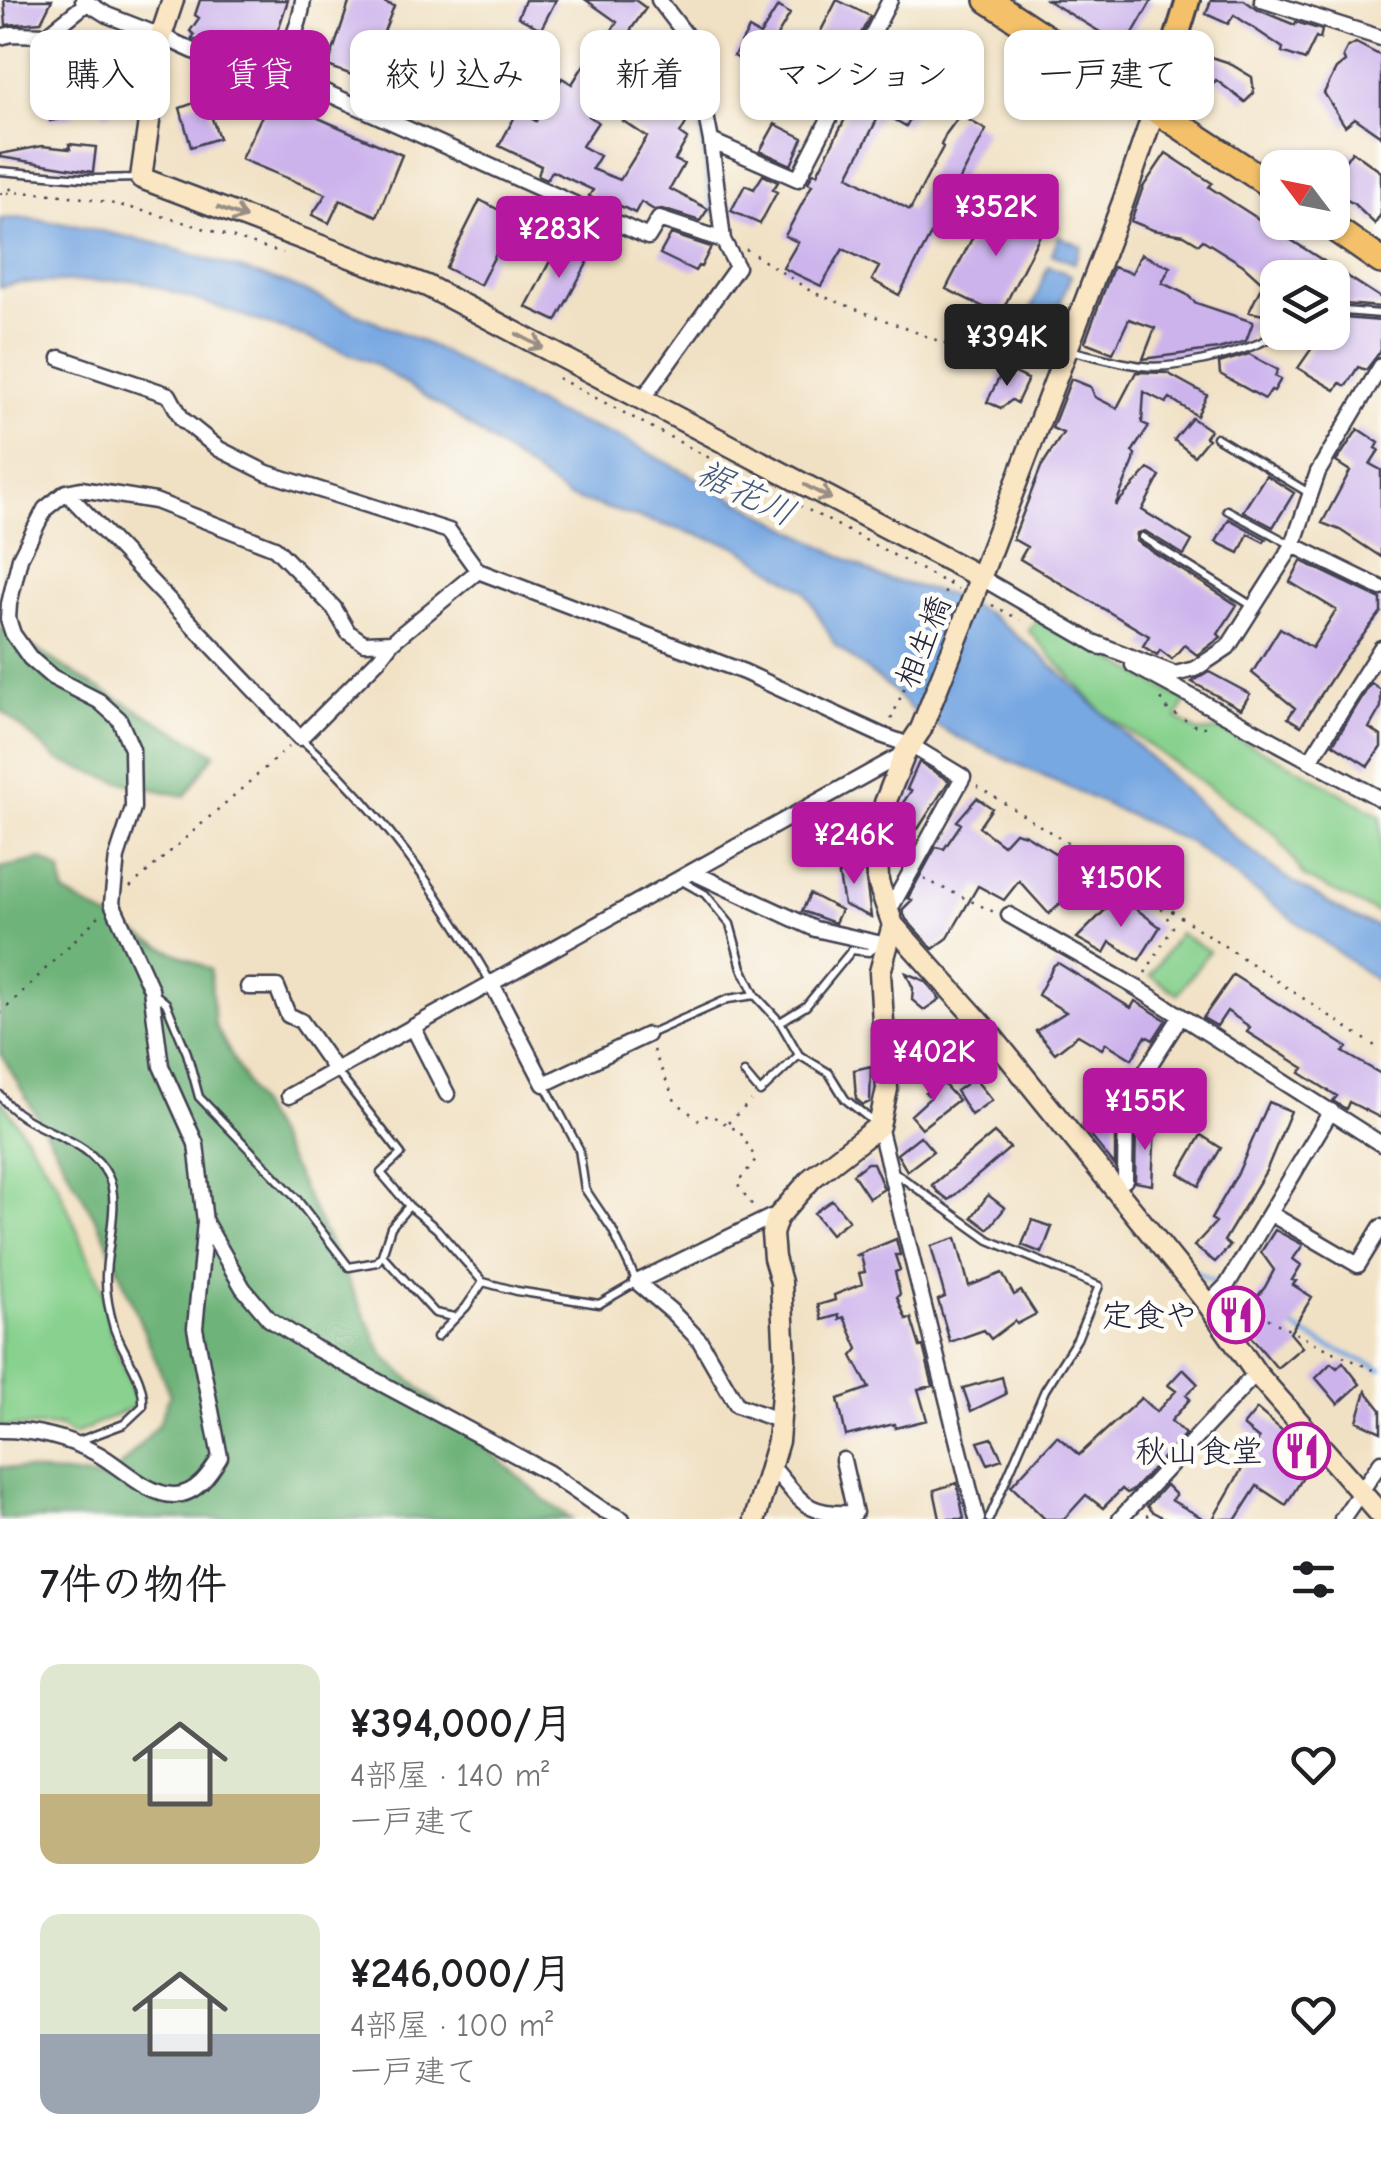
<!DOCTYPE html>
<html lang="ja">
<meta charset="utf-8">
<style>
body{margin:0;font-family:"Comic Neue","Klee One",sans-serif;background:#f6f6f6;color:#202124;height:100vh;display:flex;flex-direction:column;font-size:38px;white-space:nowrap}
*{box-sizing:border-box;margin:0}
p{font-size:32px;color:#757577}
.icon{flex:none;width:55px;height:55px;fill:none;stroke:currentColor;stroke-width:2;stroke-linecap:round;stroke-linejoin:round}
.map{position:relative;height:1519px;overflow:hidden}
.details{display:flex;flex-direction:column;background:#fff;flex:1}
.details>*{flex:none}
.banner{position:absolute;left:30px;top:30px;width:1322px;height:90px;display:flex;gap:20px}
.needle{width:65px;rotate:302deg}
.tools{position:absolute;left:1260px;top:150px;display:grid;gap:20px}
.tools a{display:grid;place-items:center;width:90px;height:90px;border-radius:20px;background:#fff;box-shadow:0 2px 8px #0004;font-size:50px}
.price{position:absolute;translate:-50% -85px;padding:0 22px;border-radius:10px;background:#b5179e;color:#fff;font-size:32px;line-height:65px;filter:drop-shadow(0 2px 5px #0008)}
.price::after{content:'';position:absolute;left:50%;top:60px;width:30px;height:22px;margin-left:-15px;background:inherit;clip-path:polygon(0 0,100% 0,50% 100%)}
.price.selected{background:#222;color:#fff}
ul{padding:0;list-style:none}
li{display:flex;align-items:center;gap:30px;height:250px;padding:0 40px}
li span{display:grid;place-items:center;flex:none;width:280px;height:200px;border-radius:20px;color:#555}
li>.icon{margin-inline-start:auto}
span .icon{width:120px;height:120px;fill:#fffc;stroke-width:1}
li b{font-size:42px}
h2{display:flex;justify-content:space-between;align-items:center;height:120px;padding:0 40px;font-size:42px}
.tag{padding:0 35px;border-radius:20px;background:#fff;box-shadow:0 2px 8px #0004;font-size:35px;line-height:90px}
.tag.selected{background:#b5179e;color:#fff}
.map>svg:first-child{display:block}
.green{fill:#88d18e;stroke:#557a64;stroke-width:2.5}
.forest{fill:#6eb379;stroke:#486a5a;stroke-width:2.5}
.water{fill:#78a8e2;stroke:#4d658e;stroke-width:2.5}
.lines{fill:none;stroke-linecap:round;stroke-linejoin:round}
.stream{stroke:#78a8e2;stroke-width:5}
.building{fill:#ccb3ec;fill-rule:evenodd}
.lane-casing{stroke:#413f50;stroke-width:11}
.street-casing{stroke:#413f50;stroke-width:19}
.secondary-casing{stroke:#413f50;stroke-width:25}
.primary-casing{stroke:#413f50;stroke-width:28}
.highway-casing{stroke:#413f50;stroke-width:30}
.path{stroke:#413f50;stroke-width:2.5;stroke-dasharray:2.5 8;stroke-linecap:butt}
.lane{stroke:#fff;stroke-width:6}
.street{stroke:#fff;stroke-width:14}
.secondary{stroke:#fbe6c3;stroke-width:20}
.primary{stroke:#f4c16a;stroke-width:22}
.highway{stroke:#f4c16a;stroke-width:25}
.secondary-bridge-casing{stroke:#413f50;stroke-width:25;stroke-linecap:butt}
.path-bridge{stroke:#413f50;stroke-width:2.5;stroke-dasharray:2.5 8;stroke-linecap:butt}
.secondary-bridge{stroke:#fbe6c3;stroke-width:20}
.oneway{stroke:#998e86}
.labels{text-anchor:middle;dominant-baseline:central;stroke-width:9;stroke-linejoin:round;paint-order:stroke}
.street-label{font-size:32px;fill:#22223b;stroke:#fdfcf7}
.poi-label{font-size:32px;fill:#22223b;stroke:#fdfcf7;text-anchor:end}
.water-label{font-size:35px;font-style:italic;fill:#44587e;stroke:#fdfcf7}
</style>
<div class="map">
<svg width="1381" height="1519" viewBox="0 0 1381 1519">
<rect width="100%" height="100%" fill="#fdfcf7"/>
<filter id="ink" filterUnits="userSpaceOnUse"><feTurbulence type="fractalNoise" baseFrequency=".01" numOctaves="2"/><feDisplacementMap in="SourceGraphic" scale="20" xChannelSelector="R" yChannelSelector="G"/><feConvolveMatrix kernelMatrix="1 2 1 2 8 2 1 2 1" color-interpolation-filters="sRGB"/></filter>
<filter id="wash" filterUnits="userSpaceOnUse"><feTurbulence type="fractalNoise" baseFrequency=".0048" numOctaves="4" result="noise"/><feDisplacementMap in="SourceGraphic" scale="40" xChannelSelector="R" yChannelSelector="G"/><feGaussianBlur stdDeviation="2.25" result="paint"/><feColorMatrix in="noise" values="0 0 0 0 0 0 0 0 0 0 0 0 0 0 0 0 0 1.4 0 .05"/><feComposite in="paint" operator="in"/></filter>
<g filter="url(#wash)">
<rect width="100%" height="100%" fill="#f1e1c4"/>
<path class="green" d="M1040 618 1186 701 1177 718 1198 732 1221 730 1301 770 1381 816V915L1305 877 1275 834 1103 713 1028 630Z
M1179 933 1209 951 1178 994 1150 976Z
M0 1098 57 1183 103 1290 111 1334 138 1405 73 1435 59 1426 0 1427Z"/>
<path class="forest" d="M0 626 87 682 215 753 185 796 117 781 59 761 0 709Z
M42 859 61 871 64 893 152 942 210 969 215 1025 296 1175 385 1357 546 1501 572 1519H0V1467L109 1479 158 1425 170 1395 103 1232 0 1052V868Z"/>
<path class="water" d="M24 218 73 225 155 243 288 284 432 346 552 412 623 439 880 577 949 595 989 614 1042 656 1234 837 1283 876 1351 916 1381 928V984L1189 842 955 736 914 712 890 688 835 645 805 591 736 546 568 497 450 412 371 362 298 334 137 280 16 283 0 287V219Z
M1059 236 1081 246 1074 263 1052 254Z
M1048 266 1071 275 1048 335 1025 326Z"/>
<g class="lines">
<path class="stream" d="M699 113 713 211
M1193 1271 1217 1283
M1230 1291 1248 1303
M1287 1324 1321 1343 1381 1369"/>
</g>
<g id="blocks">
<path class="building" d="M4 0H52L41 22 6 25Z
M200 0H288L276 36 281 38 259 69 192 38 194 35 190 31 199 18 195 15Z
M350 0H378L394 6 365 80 328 66Z
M525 0H556L541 29 518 17Z
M586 0H635L646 8 630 31 646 42 634 59 651 57 647 64 689 92 686 104 690 107 684 115 689 118 680 134 687 139 675 160 684 164 670 189 708 209 700 221 662 209 654 210 641 202 635 213 606 199 603 204 589 196 593 190 552 171 547 180 538 176 541 166 499 146 518 111 536 121 562 78 572 84 587 60 592 63 617 22ZM611 85 636 100 623 121 647 137 620 180 592 169 600 156 582 146 598 122 589 116Z
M837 0 870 16 833 88 800 71Z
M1047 0H1152L1125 47Z
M1211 0H1244L1258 10 1295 25 1296 22 1322 30 1320 39 1316 37 1305 60 1282 52 1283 48 1234 15 1228 24 1206 14Z
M778 6 790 14 775 39 778 41 769 56 783 65 776 79 734 56 749 29 760 35Z
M450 36 495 61 484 79 430 51 440 39 447 42Z
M95 41 104 44 114 53 93 70 120 83 123 90 108 115 87 100 62 71Z
M1356 43 1381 56V136L1355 118 1345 126 1324 93 1336 69 1345 62 1343 56 1347 48Z
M300 46 314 52 307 72 290 65Z
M1199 53 1227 62 1252 77 1254 93 1245 102 1216 80 1199 103 1183 91 1180 83 1193 55Z
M867 68 896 83 893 90 919 103 906 126 881 112 848 176 910 210 943 147 941 145 946 134 960 115 986 130 899 295 872 280 879 267 843 249 821 286 783 268 798 242 785 236 812 185 808 183 813 173 817 174 854 101 852 98Z
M271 97 402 155 377 216 340 200 329 223 312 215 326 194 241 159Z
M72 99 74 116 50 121 46 104Z
M205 99 219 138 191 147 180 108Z
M775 124 803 138 791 165 760 151Z
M69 144 96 147 93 172 0 157V154L42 146 70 149Z
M1352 151 1381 172V214L1375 224 1354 204 1332 191V172L1338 165 1341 167Z
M1166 153 1212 183 1209 187 1381 298V307L1332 303V278H1302L1292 270 1288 278H1278V309L1274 317 1249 312 1263 283 1243 265 1203 240 1199 244 1184 235 1153 230 1131 221 1143 187Z
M763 175 778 182 773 190 777 192 760 224 731 211 745 185 754 189Z
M480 200 514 218 480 285 446 268Z
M1000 202 1045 225 1000 315 946 289 981 221 989 226Z
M671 234 711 247 701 267 698 266 695 271 660 254Z
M561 240 591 256 556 321 526 307Z
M1141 254 1170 267 1162 283 1186 294 1196 303 1253 322 1246 341 1218 349 1143 359 1155 328 1129 319 1113 353 1085 342 1113 267 1132 273Z
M1332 317 1381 321V350L1376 357 1366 370 1358 367 1346 386 1340 383 1335 390 1298 368 1323 332H1332Z
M1249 354 1278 370 1275 376 1281 379 1274 391 1271 390 1265 399 1220 374 1219 363Z
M1003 370 1011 376 1013 372 1028 379 1017 403 1012 400 1001 408 987 402Z
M1136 372 1167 373 1207 395 1197 416 1170 398 1166 403 1144 392 1142 423 1149 426 1132 452 1135 454 1134 461 1115 506 1148 469 1160 476 1142 510 1192 541 1184 555 1145 531 1137 533 1136 541 1237 605 1218 634 1221 637 1197 655 1184 645 1172 659 1160 650 1157 655 1143 646 1149 636 1020 559 1027 547 1013 539 1041 467 1063 433 1052 428 1071 379 1091 387 1095 397 1117 408Z
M1192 418 1210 430 1205 437 1208 439 1194 456 1174 440Z
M1358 429 1379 443 1376 448 1379 450 1370 464 1381 470V557L1340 530 1322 523 1350 471 1336 462Z
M1266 475 1294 493 1273 527 1243 511Z
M1229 519 1266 539 1264 542 1248 534 1239 553 1216 542Z
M1301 561 1381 599V612L1340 665 1301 726 1288 718 1295 708 1252 673 1280 628 1312 648 1336 610 1290 582Z
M1209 672 1250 694 1241 709 1192 682Z
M1371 683 1381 690V707L1369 728 1381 736V747L1368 766 1333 744Z
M919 762 949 781 918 829 897 817 902 812 898 810 911 791 907 789Z
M977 798 992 808 979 827 1003 845 1015 832 1026 835 1066 860 1087 878 1049 914 1019 881 1004 900 978 886 948 938 933 949 906 919 902 910 912 900 908 898 936 847 944 849 961 824 957 821Z
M849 861 864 864 871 917 844 905 837 864Z
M810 894 841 910 835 923 802 911Z
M1119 896 1160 927 1139 960 1110 942 1104 953 1077 938Z
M1058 963 1131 1008 1135 1001 1166 1020 1153 1040 1146 1036 1132 1059 1106 1043 1102 1049 1078 1035 1055 1053 1036 1031 1066 1012 1038 995 1054 965Z
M906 973 925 981 940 999 924 1010 912 1000 913 988Z
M1233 975 1347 1047 1343 1052 1381 1074V1118L1349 1102 1346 1109 1333 1101 1337 1096 1300 1073 1304 1068 1247 1032 1250 1027 1227 1011 1217 1026 1203 1018Z
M871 1066 870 1102 863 1105 856 1099 854 1070Z
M974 1078 992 1100 971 1115 956 1091Z
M941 1081 958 1100 922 1128 911 1115 931 1097 925 1093Z
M1108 1101 1115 1112V1166L1082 1125Z
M1269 1102 1291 1111 1266 1171 1224 1241 1230 1246 1215 1262 1194 1246 1216 1222 1211 1219 1238 1173Z
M1136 1122 1155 1125 1152 1185 1135 1182Z
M994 1133 1010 1148 949 1200 938 1192 932 1185Z
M1201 1135 1221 1148 1199 1186 1179 1173Z
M920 1136 933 1151 907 1171 897 1154Z
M867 1163H873L884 1189 869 1198 853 1174Z
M988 1195 1005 1208 988 1229 972 1217Z
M832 1200 849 1220 831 1234 814 1213Z
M1032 1220 1052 1227 1042 1253 1022 1245Z
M1275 1230 1303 1245 1293 1259 1301 1265 1292 1280 1296 1281 1293 1285 1312 1297 1290 1333 1302 1347 1277 1368 1229 1311 1238 1303 1246 1311 1265 1287 1274 1270 1261 1252Z
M956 1238 969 1286 1002 1273 1014 1295 1021 1291 1036 1314 1017 1324 1015 1321 991 1339 984 1330 950 1342 938 1300 945 1297 931 1246Z
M896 1239 900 1255H895L900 1270 895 1272 900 1294 897 1297 906 1319 911 1318 920 1347 923 1346 933 1386 918 1389 927 1420 895 1428 894 1424 846 1436 838 1399 869 1388 852 1356 858 1349 844 1317 839 1319V1315L822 1320 818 1305 835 1300 834 1295 862 1284 859 1273 865 1272 861 1256 857 1255Z
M1343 1362 1360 1384 1338 1404 1316 1378 1331 1363 1337 1368Z
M1183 1369 1198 1384 1186 1395 1190 1399 1171 1421 1185 1434 1132 1491 1127 1493 1122 1489 1103 1508 1086 1495 1064 1519H1045L1011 1486 1057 1436 1079 1455 1141 1398 1156 1412 1176 1391 1168 1385Z
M1002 1377 1006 1394 971 1411 963 1388Z
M1366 1391 1381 1410V1432L1357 1421Z
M1257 1409 1304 1449 1311 1458 1307 1464 1310 1466 1286 1505 1257 1486 1236 1519H1213L1259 1439 1243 1426Z
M992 1438 1002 1459 988 1464 978 1442Z
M957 1483 964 1519H940L934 1490Z
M1166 1485 1176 1495 1171 1500 1204 1519H1166L1151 1511 1147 1506Z"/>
</g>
</g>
<g filter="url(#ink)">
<use href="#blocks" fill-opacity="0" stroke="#413f50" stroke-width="2.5"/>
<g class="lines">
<g class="lane-casing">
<path id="lane" d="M0 171 94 179 140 178
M1332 310 1381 314
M1073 351C1095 356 1119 363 1142 366 1176 370 1252 352 1279 332
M1216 437 1309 493
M1227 510 1292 545
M1142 537 1251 605
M302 740C379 807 439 893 490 981
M680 880 705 894 730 924 742 968 755 995 780 1022 799 1055 829 1073 845 1099 876 1124
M155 994 166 1003 187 1053 199 1097 296 1198 349 1267 377 1262 382 1255 391 1227 409 1206
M780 1022 806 1006 852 950 869 952 880 944
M649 1034 728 999 755 995
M338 1073 401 1154 381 1173 409 1206 437 1229 483 1282 517 1291 599 1304 637 1282 612 1229 585 1189 579 1149 545 1085
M744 1073 760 1092 799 1055
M0 1095C27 1135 86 1132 108 1176 122 1202 104 1255 106 1282 106 1296 110 1314 114 1328 123 1354 145 1378 143 1406L124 1424 76 1442
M894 1172 989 1240 1099 1286 1077 1339 1045 1390 989 1519
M382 1255 435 1313 454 1317
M437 1337 466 1307 483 1282"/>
</g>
<g class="street-casing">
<path id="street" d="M83 0 107 15 161 36 261 82C283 64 300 29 303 0
M1262 0 1381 38
M0 37 12 34 47 35 87 3
M276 70 648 237 659 219 723 240
M711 141 798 179 890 0
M60 358 169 395 182 419 219 449 267 473 449 531 478 571 744 672 881 735 912 746 963 777 889 911
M642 400 737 267 723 240 711 141 692 43 659 0
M66 492 300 738 379 659 392 642 478 571
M1293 545 1381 588
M980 577 1101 647
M1093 642 1175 674 1195 669 1228 647 1293 545 1318 472 1381 366
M1133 665 1381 799
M1311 759 1381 648
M692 872 815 929 882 944 889 939
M1009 915 1137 988 1381 1144
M491 982 544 1084 647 1035
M248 987H277L288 1015 301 1021 336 1071
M413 1027 447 1094
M289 1096 905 753
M879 1126 977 1519
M1113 1188 1125 1180 1126 1102 1181 1016
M1271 1214 1358 1265 1381 1227
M777 1218 771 1217 637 1282 671 1311 700 1341 737 1405 780 1421
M205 1222 243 1288 269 1319 315 1348 549 1473 603 1510 622 1519
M1208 1304 1227 1285 1331 1111
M0 1430C34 1430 68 1438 98 1454 120 1466 147 1495 174 1495 196 1495 210 1474 220 1457L195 1328 205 1222 196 1144 161 1066 151 989 112 903 117 857 133 808 132 749 119 719 99 701 52 677 30 658 13 634 8 619 9 604 20 558 45 509 66 492 81 489 155 501 275 548 334 608 348 632 364 643 392 642
M772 1467C803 1502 804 1516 855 1513L843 1460
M1120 1519 1256 1373
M1342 1519 1381 1462"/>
</g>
<g class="secondary-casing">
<path id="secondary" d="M173 0 161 36 141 178 427 286 980 577
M976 589 1123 202 1155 108
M921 729 905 753 885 803 877 846 878 882 893 925 985 1028 1208 1304 1256 1373 1381 1515
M755 1519 778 1441 785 1359 781 1282 774 1258 772 1234 777 1218 812 1178 879 1126 887 1089 880 972 893 925"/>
</g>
<g class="primary-casing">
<path id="primary" d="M1155 108 1188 0"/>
</g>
<g class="highway-casing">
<path id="highway" d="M988 0 1278 190
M1325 222 1381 261"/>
</g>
<path class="path" d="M1120 56 1130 63 1138 51 1133 48 1127 57
M1085 91 1084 94 1105 104
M7 193C94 188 199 228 283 253
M0 194 19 185
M746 249 812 292 998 364 1042 357
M558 378 958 589
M992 605 1020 620
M1161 699 1168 710 1199 728 1212 725
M977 786 1107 868 1381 1050
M924 879 994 912
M130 887 289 747
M1145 973 1173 927 1158 903
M0 1014 99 916
M653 1050 675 1101 700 1121 709 1114 740 1132 756 1159 737 1184 755 1209
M728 1123 751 1101
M1239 1293 1251 1301 1250 1308C1294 1334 1334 1353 1381 1373
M1146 1515 1154 1519"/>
<use href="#lane" class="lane"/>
<use href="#street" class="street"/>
<use href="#secondary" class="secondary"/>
<use href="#primary" class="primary"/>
<use href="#highway" class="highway"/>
<g class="secondary-bridge-casing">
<path id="secondary-bridge" d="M921 729 975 593"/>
</g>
<path class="path-bridge" d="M1095 96 1120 56
M887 729 952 576"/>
<use href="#secondary-bridge" class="secondary-bridge"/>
</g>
<defs><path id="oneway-shaft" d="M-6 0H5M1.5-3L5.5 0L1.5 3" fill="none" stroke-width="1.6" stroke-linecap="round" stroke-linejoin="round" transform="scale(2.5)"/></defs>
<g class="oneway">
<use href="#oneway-shaft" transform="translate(232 213) rotate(21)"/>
<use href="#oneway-shaft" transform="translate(530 341) rotate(28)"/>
<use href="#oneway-shaft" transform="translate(818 492) rotate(28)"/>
</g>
</g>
<defs>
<g id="restaurant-ring" transform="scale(2.875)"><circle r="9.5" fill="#fdfcf7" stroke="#b5179e" stroke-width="1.5"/><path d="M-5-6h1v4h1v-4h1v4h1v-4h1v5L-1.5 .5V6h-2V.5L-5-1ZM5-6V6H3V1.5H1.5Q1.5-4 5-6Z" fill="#b5179e"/></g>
</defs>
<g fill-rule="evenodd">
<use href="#restaurant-ring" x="1236" y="1315"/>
<use href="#restaurant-ring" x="1302" y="1451"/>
</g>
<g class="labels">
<g class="street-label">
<text transform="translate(923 642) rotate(-68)">相生橋</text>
</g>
<g class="poi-label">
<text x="1197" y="1315">定食や</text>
<text x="1263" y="1451">秋山食堂</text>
</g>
<g class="water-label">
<text transform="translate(746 493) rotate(26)">裾花川</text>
</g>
</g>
</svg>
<div class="tools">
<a><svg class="needle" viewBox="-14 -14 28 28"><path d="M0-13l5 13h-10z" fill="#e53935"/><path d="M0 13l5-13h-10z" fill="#757577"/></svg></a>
<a><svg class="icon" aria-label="layers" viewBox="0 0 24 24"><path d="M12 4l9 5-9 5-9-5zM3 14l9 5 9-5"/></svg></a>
</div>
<b class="price" style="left:996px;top:259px">¥352K</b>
<b class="price" style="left:559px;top:281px">¥283K</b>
<b class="price selected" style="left:1007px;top:389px">¥394K</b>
<b class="price" style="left:854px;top:887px">¥246K</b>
<b class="price" style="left:1121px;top:930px">¥150K</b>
<b class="price" style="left:934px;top:1104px">¥402K</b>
<b class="price" style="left:1145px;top:1153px">¥155K</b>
<div class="banner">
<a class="tag">購入</a>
<a class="tag selected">賃貸</a>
<a class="tag">絞り込み</a>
<a class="tag">新着</a>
<a class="tag">マンション</a>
<a class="tag">一戸建て</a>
</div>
</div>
<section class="details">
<h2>7件の物件<svg class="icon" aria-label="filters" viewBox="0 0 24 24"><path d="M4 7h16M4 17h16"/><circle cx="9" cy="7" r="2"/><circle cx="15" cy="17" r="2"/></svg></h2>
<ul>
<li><span style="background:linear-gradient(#dfe7d0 65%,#c2b280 0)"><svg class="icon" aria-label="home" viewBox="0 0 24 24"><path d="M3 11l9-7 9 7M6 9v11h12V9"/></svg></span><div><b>¥394,000/月</b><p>4部屋 · 140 m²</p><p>一戸建て</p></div><svg class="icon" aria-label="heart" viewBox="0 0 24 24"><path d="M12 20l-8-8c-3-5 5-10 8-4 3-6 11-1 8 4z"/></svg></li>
<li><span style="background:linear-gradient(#dfe7d0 60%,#9aa5b1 0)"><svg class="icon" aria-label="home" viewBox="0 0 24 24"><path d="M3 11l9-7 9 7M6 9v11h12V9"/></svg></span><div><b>¥246,000/月</b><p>4部屋 · 100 m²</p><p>一戸建て</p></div><svg class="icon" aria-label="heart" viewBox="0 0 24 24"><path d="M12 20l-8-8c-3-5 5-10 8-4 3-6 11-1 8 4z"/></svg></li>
</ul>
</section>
